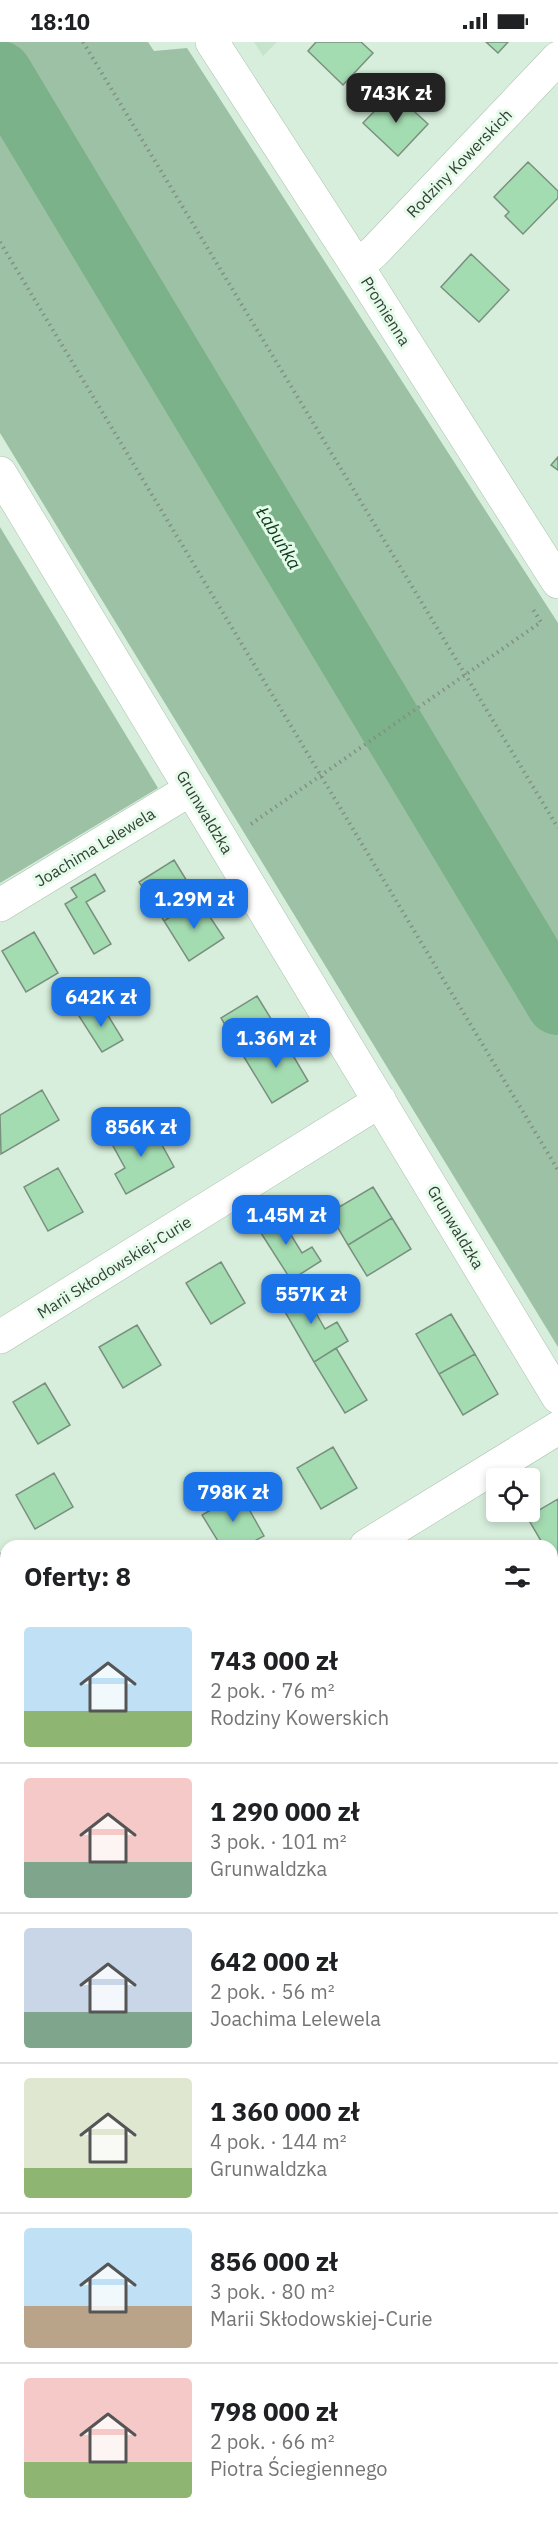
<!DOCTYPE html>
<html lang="pl">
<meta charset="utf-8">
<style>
body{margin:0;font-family:"IBM Plex Sans",sans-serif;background:#f2f2f2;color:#202124;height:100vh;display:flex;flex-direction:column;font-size:22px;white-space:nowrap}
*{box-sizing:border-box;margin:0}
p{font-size:20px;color:#757577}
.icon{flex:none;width:33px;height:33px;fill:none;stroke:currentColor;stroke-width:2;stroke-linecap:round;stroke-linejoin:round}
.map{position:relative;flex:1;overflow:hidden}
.side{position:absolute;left:0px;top:1498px;width:558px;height:986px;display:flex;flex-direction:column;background:#fff;border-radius:18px 18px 0 0;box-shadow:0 3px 9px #0003}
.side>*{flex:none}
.buttons{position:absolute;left:486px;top:1426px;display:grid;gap:12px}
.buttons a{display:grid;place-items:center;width:54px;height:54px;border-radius:6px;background:#fff;box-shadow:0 3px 9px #0003;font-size:30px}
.price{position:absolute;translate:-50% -51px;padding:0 14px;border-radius:12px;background:#1a73e8;color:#fff;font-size:20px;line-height:39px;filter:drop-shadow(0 2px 3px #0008)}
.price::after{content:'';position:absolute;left:50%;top:36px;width:18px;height:14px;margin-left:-9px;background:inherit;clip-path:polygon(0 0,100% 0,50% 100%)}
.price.selected{background:#222;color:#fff}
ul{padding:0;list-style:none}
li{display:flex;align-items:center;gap:18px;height:150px;padding:0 24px}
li+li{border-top:2px solid #e0e0e0}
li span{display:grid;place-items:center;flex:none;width:168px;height:120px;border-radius:6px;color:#555}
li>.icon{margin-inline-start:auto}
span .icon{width:72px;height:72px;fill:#fffc;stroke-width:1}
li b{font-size:26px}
h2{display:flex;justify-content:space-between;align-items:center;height:72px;padding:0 24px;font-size:26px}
.status{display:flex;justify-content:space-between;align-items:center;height:42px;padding:0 30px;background:#fff;direction:ltr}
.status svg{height:16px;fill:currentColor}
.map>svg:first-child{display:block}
.built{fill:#c6e4cc}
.green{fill:#9dc1a5}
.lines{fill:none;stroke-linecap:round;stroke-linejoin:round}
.river{stroke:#7cb28a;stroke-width:64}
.building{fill:#a4dcb2;stroke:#7a907f;stroke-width:1.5}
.street-casing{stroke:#abc2b0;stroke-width:34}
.path{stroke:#819184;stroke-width:4;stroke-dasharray:1.5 4.5;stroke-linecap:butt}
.street{stroke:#fff;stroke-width:33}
.labels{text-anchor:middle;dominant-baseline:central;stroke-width:6;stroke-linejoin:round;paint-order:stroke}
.street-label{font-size:16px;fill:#353e37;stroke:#e3fbe8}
.water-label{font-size:18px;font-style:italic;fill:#0f391e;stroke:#e3fbe8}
</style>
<div class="status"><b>18:10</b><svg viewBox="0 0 49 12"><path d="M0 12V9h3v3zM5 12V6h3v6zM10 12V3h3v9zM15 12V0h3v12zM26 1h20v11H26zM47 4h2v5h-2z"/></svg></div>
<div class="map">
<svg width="558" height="2483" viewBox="0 0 558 2483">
<rect width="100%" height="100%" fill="#d6eedb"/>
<path class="built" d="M254 0H277L263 14Z"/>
<path class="green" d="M0 0H148L154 9 187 6 558 581V1305L0 391Z
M0 485 158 746 0 841Z
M0 2057 6 2068V2478H214L217 2483H0Z
M558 2385V2483H403L408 2478H552V2392Z"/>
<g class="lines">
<path class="river" d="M0 31 558 961"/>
</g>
<path class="building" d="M316 0H361L373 11 343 43 308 9Z
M486 0H508L498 11Z
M393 50 428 82 398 114 363 81Z
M528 120 558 149V156L523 192 505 174 509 170 494 155Z
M471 212 509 248 479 280 441 245Z
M558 415V428L551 423Z
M174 818 198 857 164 879 139 840Z
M95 832 105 849 86 860 111 902 94 912 65 862 77 855 71 846Z
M198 857 224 896 189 919 164 879Z
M34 890 58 931 26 950 2 909Z
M257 954 281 993 244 1015 221 976Z
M101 962 123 998 102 1010 79 974Z
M281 993 308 1039 272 1061 244 1015Z
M42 1048 59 1078 1 1112 0 1073Z
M150 1081 174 1125 126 1152 115 1132 125 1126 112 1102Z
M58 1126 83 1170 48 1189 24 1145Z
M373 1145 392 1176 348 1203 329 1171Z
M275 1167 302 1211 312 1205 321 1219 291 1238 254 1180Z
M392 1176 411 1207 367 1234 348 1203Z
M221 1220 245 1261 211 1282 186 1241Z
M300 1243 325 1287 337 1280 348 1299 314 1320 277 1256Z
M451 1272 475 1312 439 1332 416 1292Z
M137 1283 161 1323 123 1346 99 1305Z
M336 1306 367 1358 345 1371 314 1320Z
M475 1312 498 1352 463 1373 439 1332Z
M45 1341 70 1383 38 1402 13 1360Z
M333 1405 357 1446 321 1467 297 1426Z
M54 1431 73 1465 35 1487 16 1453Z
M240 1451 264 1494 245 1504H221L202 1473Z
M558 1457V1511L552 1515V1504H544L527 1475Z
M22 1499 25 1504H13Z
M6 1508V1544L0 1548V1512Z
M558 1511V1528L552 1518V1515Z
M0 1748 6 1759V1784L0 1787Z
M6 1815V1876H5L0 1868V1818Z
M6 2001V2024L0 2028V2004Z
M0 2032 6 2043 5 2066 0 2056Z
M558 2206V2235L552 2230V2213Z
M552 2230 558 2235V2274L553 2279Z
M341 2478H380L375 2483H347Z"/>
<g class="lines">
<g class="street-casing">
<path id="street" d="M212 0 357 224 558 540
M357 224 374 210 558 16
M0 431 558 1355
M0 863 191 747
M0 1295 380 1059
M366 1504 558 1386
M0 1657 6 1668
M552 1835 558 1831
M552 2369 558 2362"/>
</g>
<path class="path" d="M83 0 558 786
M0 200 558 1128
M251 782 541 580 532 566
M0 2093 6 2105
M0 2336 6 2329
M199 2478 202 2483
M451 2483 455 2478"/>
<use href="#street" class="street"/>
</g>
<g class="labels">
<g class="street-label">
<text transform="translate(459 121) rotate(-46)">Rodziny Kowerskich</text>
<text transform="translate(386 269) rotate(58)">Promienna</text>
<text transform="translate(205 770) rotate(59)">Grunwaldzka</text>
<text transform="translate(95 805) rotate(-31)">Joachima Lelewela</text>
<text transform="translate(456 1185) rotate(59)">Grunwaldzka</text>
<text transform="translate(114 1225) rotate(-32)">Marii Skłodowskiej-Curie</text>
</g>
<g class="water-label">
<text transform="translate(279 496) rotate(59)">Łabuńka</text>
</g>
</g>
</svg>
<div class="buttons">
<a><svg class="icon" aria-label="locate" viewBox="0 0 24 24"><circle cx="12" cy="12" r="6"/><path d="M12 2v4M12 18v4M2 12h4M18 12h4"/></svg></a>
</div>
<b class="price selected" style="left:396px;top:82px">743K zł</b>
<b class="price" style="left:194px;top:888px">1.29M zł</b>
<b class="price" style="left:101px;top:986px">642K zł</b>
<b class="price" style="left:276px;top:1027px">1.36M zł</b>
<b class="price" style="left:141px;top:1116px">856K zł</b>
<b class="price" style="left:286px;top:1204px">1.45M zł</b>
<b class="price" style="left:311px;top:1283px">557K zł</b>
<b class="price" style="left:233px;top:1481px">798K zł</b>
<section class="side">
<h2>Oferty: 8<svg class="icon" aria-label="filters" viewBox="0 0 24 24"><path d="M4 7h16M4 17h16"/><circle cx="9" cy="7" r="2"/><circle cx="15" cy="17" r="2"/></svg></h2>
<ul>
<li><span style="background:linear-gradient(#bfe0f5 70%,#8fb573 0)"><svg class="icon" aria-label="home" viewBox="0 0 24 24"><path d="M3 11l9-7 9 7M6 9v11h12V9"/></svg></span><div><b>743 000 zł</b><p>2 pok. · 76 m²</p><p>Rodziny Kowerskich</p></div></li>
<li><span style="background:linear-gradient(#f6c9c9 70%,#7fa58c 0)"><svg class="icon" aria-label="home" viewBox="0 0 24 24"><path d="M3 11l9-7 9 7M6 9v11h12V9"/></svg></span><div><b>1 290 000 zł</b><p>3 pok. · 101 m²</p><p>Grunwaldzka</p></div></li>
<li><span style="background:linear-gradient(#c9d6e8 70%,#7fa58c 0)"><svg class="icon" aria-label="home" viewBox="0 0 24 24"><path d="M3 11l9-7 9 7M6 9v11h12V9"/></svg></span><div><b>642 000 zł</b><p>2 pok. · 56 m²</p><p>Joachima Lelewela</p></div></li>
<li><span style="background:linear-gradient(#dfe7d0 75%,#8fb573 0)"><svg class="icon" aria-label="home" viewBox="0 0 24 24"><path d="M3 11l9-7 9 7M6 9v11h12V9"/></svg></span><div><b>1 360 000 zł</b><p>4 pok. · 144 m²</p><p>Grunwaldzka</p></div></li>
<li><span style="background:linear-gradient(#bfe0f5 65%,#b9a48a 0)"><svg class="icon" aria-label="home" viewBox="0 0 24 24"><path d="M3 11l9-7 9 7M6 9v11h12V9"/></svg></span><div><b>856 000 zł</b><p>3 pok. · 80 m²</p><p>Marii Skłodowskiej-Curie</p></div></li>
<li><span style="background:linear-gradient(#f6c9c9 70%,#8fb573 0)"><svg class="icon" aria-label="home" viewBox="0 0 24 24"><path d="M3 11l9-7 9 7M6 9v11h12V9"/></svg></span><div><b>798 000 zł</b><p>2 pok. · 66 m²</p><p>Piotra Ściegiennego</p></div></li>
</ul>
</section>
</div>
